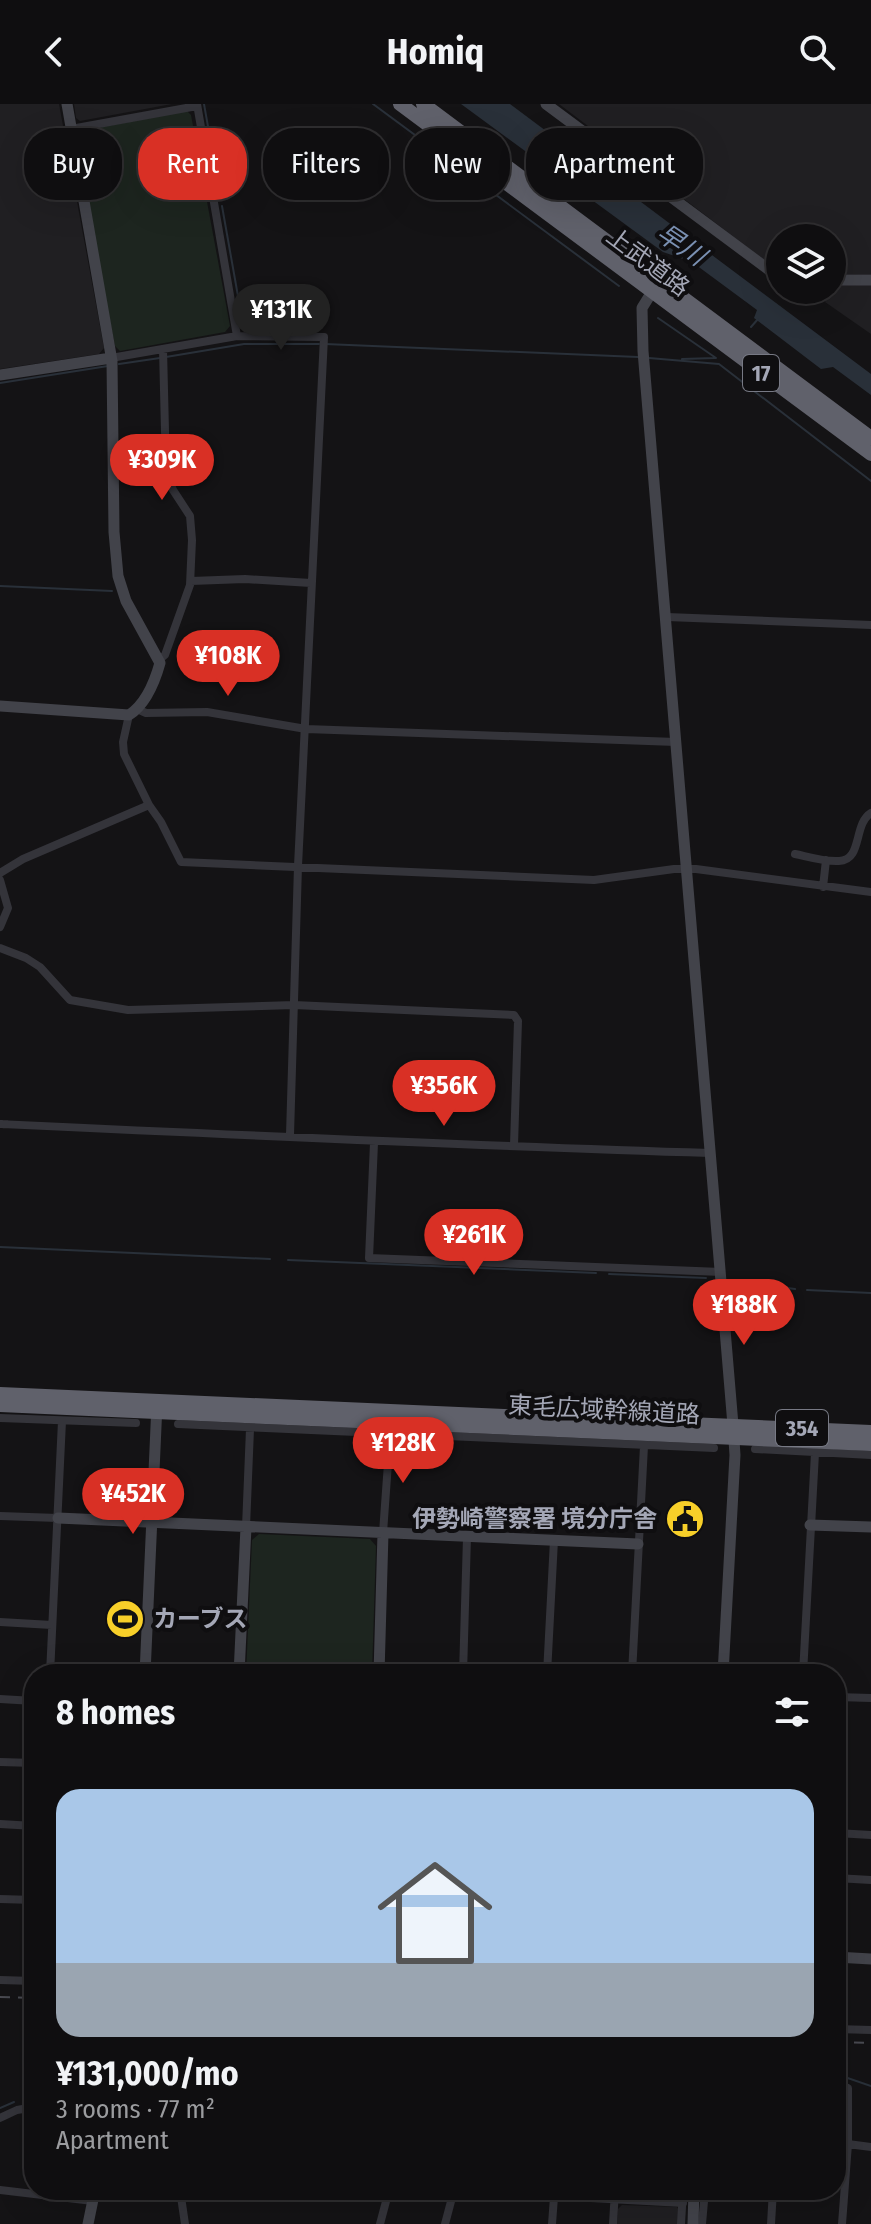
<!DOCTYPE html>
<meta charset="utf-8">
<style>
body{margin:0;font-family:"Fira Sans Condensed","Noto Sans JP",sans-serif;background:#1d1c1e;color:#f1f3f6;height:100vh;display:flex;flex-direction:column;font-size:30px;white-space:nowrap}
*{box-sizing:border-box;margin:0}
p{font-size:26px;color:#9b9c9f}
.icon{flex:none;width:44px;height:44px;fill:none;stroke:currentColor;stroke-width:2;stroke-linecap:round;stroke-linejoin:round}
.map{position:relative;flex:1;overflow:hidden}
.details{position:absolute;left:24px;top:1560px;width:822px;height:536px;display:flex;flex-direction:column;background:#0f0e10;border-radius:32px;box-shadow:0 8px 32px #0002,0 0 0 2px #2f2e30}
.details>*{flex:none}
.hud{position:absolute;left:24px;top:24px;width:824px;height:72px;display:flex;gap:16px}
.controls{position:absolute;left:766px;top:120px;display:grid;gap:16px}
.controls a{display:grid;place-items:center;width:80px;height:80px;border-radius:50%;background:#0f0e10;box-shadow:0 8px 32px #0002,0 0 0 2px #2f2e30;font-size:40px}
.price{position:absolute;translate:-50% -68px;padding:0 18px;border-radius:28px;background:#d93025;color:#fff;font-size:26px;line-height:52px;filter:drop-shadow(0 2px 4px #0008)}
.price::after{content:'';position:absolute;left:50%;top:48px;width:24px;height:18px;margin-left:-12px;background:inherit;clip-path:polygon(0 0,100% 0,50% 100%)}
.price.current{background:#222;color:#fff}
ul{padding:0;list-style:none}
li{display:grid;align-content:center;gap:16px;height:424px;padding:0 32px}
li span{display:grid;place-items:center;height:248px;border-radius:24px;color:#555}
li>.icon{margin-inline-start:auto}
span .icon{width:144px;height:144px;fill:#fffc;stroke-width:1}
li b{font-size:34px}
h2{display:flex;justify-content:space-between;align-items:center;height:96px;padding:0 32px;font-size:34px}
.chip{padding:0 28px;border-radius:32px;background:#0f0e10;box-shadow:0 8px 32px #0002,0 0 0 2px #2f2e30;font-size:28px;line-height:72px}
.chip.current{background:#d93025;color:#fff}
header{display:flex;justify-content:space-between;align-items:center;height:104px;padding:0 32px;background:#0f0e10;font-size:36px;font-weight:700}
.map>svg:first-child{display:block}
.built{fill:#201f22}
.green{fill:#1d251f}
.water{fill:#293039}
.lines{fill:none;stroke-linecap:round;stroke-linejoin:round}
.stream{stroke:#293039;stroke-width:2}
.street{stroke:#34343a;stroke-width:8}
.secondary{stroke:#42434a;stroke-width:11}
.highway{stroke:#60616b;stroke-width:14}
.rail{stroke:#494a51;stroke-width:2;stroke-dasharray:10 8;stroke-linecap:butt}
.labels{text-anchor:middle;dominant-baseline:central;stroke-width:8;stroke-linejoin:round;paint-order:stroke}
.shield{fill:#0f0e10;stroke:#777984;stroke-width:2}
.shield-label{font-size:22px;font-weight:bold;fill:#a4a7b6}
.street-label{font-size:24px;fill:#a4a7b6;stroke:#0f0e10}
.poi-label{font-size:24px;font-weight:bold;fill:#a4a7b6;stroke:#0f0e10;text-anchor:end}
.water-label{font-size:26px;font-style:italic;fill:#7a90b2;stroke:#0f0e10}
</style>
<header><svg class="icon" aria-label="back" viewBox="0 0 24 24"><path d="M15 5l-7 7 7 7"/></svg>Homiq<svg class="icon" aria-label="search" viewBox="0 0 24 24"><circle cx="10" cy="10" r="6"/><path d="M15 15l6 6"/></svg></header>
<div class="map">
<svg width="871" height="2120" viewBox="0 0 871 2120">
<rect width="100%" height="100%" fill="#141315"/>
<path class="built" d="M0 0H59L104 244 99 250 0 265Z
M74 0H172L80 17 76 14Z
M559 0H871V170H832V134H780V168Z
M832 181H871V230L825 198Z
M622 2101 677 2103 680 2107 679 2120H617L618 2105Z"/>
<path class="green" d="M187 7 191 11 230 222 225 228 120 247 115 242 96 146 78 31 81 27Z
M259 1430 370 1435 376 1442 372 1570H246L252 1436Z"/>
<path class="water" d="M461 0H510L871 270V291L833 263 821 265 754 214 757 206 692 158 663 148Z"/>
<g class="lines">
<path class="stream" d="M204 0 220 90
M373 0 619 182
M222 102 244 226
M658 214 716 254
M751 223 758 215
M325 240 638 253
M166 253 244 240H319
M649 254 719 260 871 377
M682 255 715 254
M119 260 160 254
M0 279 108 262
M0 482 112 487
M0 1143 270 1155
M288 1156 596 1169
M609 1170 706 1174
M735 1177 795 1185
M807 1186 871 1189
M836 1970 871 1982
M0 2004 14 1998"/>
<path class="street" d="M197 0 237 232
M71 25 197 2
M111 254 237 232 324 233 298 762 290 1031
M191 477 245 475 311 479
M667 513 871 521
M160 555 165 551 190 481 192 436 190 412 173 386 166 368 163 245
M137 605 146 609 207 608 306 625 676 638
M129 611 123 638 124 650 149 701 161 718 181 758 594 776 674 765H696L871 788
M795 750C809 753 825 758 839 757 863 756 853 720 871 709
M0 769 23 755 149 701
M0 776 8 804 0 823
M823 783 826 756
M0 844 26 854 40 863 70 896 128 906 294 901 514 911 518 917 514 1041
M0 1020C237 1031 473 1042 710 1049
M374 1039 369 1154 721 1168
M0 1314 136 1319
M178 1320 714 1344
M755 1345 871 1351
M0 1412 58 1414
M246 1423 250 1325
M383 1429 390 1331
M0 1518 52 1521
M50 1570 62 1317
M463 1570 467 1433
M547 1570 554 1436
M632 1570 644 1342
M803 1570 815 1349
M836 1593 871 1594
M0 1595 34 1597
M0 1658 34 1659
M0 1720 34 1722
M836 1729 871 1731
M836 1774 871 1776
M0 1795 34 1796
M0 1876 34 1877
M836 1925 871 1926
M836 1980 848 1984V2040L842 2120
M0 2014 17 2006 34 2003
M848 2040 871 2043
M0 2086 93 2097
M180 2086 185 2120
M442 2086 683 2099
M380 2120 389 2086
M445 2120 454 2086
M552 2120 554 2093
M613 2120 615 2086
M681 2120 683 2086
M702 2120 705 2086
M771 2120 773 2086"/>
<path class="secondary" d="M546 0 780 174
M832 176H871
M655 183 642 204 643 247 733 1321 735 1351 723 1570
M0 271 111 254
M0 602 129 611C146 600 155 577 160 559L126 497 118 472 114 428 112 257 67 0
M58 1414 638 1440
M810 1421 871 1423
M145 1570 157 1300
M239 1570 246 1423
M379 1570 383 1429
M836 1853 871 1855
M88 2120 95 2086
M693 2120 694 2086"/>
<path class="highway" d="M400 0 871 350
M423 0 871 334
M0 1290 871 1328
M0 1301 871 1340"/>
<path class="rail" d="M0 1893 34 1894
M836 1938 871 1939"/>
</g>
<defs>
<g id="civic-disc" transform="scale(2)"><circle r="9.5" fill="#f7cf29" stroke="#0f0e10"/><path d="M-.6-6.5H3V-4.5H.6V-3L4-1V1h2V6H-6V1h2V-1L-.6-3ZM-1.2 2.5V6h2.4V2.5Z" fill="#111"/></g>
<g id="stadium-disc" transform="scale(2)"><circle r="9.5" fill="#f7cf29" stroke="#0f0e10"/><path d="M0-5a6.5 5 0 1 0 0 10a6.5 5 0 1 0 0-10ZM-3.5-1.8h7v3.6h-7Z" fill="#111"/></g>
</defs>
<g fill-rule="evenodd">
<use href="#civic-disc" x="685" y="1415"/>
<use href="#stadium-disc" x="125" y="1515"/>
</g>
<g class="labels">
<g class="shield">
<rect x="743" y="251" width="36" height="36" rx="6"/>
<rect x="776" y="1306" width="52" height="36" rx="6"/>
</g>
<g class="shield-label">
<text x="761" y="269">17</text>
<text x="802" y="1324">354</text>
</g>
<g class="street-label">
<text transform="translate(648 158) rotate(37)">上武道路</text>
<text transform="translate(604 1306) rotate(3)">東毛広域幹線道路</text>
</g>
<g class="poi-label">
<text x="657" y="1415">伊勢崎警察署 境分庁舎</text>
<text x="153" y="1515" text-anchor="start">カーブス</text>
</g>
<g class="water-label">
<text transform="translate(681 141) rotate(34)">早川</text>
</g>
</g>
</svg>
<div class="controls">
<a><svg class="icon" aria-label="layers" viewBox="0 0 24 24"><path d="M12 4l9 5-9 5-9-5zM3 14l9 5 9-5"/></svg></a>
</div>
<b class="price current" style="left:281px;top:248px">¥131K</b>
<b class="price" style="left:162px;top:398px">¥309K</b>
<b class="price" style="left:228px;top:594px">¥108K</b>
<b class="price" style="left:444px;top:1024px">¥356K</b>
<b class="price" style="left:474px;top:1173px">¥261K</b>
<b class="price" style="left:744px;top:1243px">¥188K</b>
<b class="price" style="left:403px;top:1381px">¥128K</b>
<b class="price" style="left:133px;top:1432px">¥452K</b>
<div class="hud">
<a class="chip">Buy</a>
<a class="chip current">Rent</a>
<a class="chip">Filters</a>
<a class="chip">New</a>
<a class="chip">Apartment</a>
</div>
<section class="details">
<h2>8 homes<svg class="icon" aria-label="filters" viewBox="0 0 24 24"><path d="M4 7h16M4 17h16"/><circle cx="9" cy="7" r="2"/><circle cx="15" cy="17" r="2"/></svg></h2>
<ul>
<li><span style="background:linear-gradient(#a9c7e8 70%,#9aa5b1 0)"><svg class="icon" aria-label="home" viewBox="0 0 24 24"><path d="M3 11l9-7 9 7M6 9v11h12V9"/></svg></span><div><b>¥131,000/mo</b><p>3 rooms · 77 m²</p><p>Apartment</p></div></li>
</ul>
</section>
</div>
